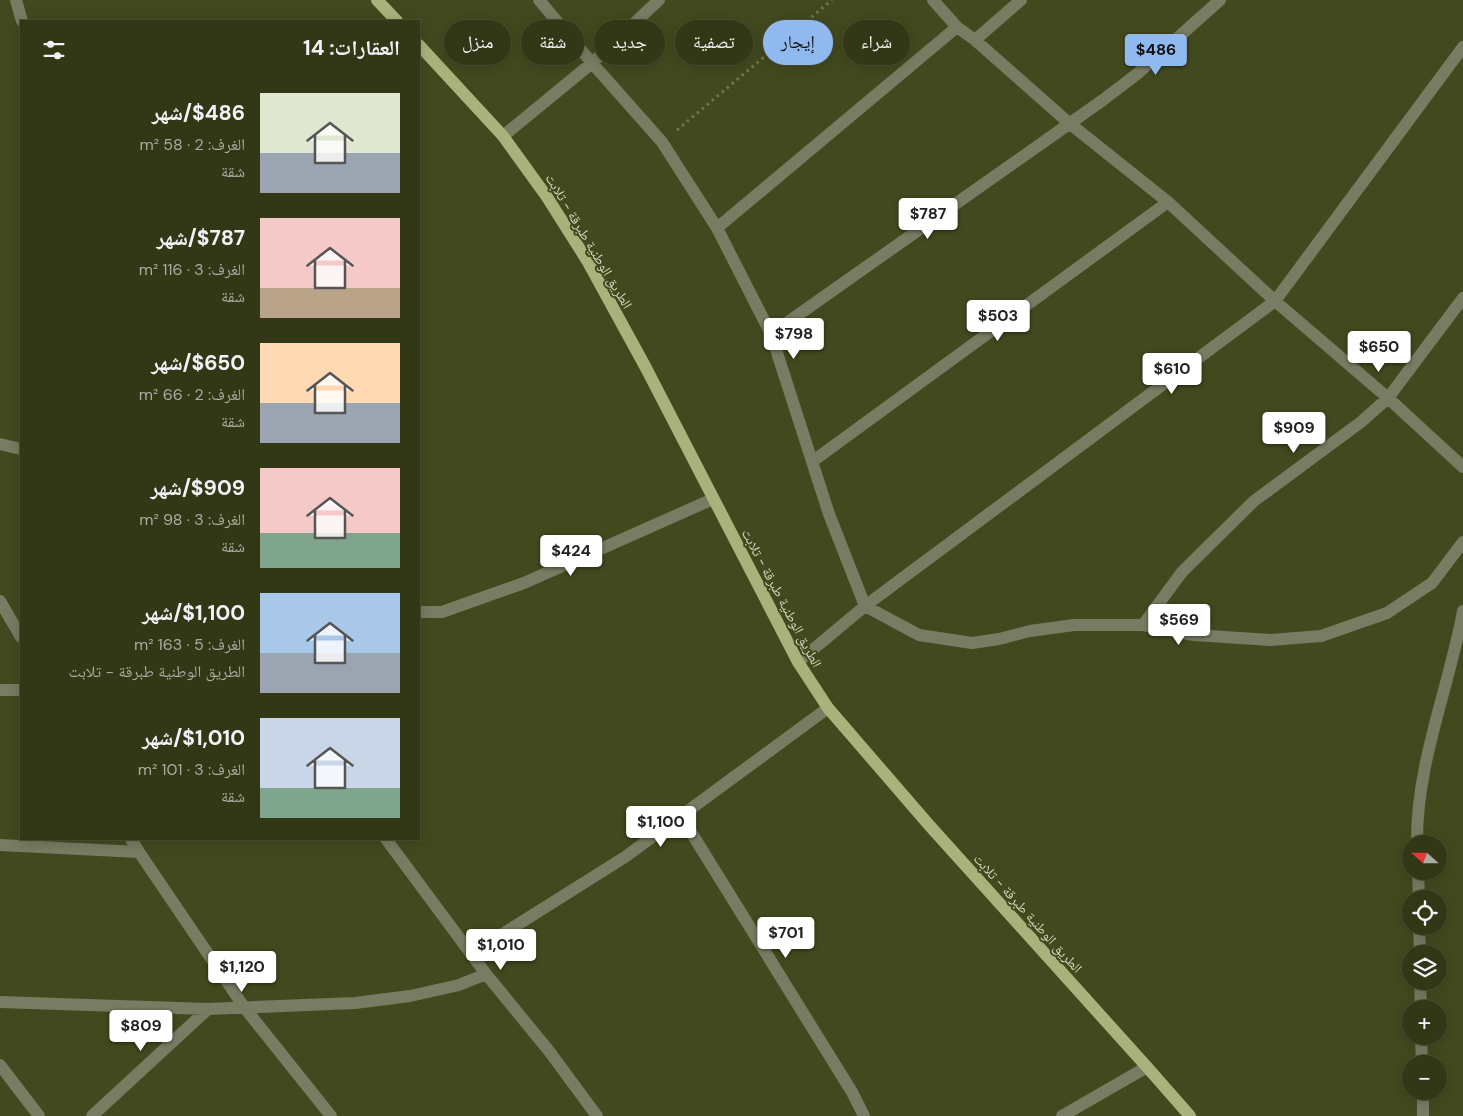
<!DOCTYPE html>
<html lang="ar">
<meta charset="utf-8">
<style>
body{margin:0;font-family:"DM Sans","Noto Naskh Arabic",sans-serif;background:#3a3f1f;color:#f1f3f6;direction:rtl;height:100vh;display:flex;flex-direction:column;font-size:19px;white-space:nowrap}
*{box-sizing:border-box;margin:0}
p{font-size:16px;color:#a8aca1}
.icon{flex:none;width:28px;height:28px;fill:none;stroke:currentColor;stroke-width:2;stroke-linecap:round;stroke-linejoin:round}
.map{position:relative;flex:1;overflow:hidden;direction:ltr}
.drawer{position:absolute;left:20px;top:20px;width:400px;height:820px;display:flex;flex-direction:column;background:#323716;border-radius:0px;box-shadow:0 2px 12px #0003,0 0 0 1px #4d5135;direction:rtl}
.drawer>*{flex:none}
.hud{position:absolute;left:435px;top:20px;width:475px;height:45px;direction:rtl;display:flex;gap:10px}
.needle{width:32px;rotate:291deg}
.buttons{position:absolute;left:1402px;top:835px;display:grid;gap:10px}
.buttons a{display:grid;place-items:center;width:45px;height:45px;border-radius:50%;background:#323716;box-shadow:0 2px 12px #0003,0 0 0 1px #4d5135;font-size:25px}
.price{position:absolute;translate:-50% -42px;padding:0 11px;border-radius:5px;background:#fff;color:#222;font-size:16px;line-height:32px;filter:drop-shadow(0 1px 2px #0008)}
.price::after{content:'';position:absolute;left:50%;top:30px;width:15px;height:11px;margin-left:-8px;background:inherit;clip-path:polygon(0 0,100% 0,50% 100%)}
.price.current{background:#90b9f0;color:#111}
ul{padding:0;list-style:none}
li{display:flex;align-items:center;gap:15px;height:125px;padding:0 20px}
li span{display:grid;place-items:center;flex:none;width:140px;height:100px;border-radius:0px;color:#555}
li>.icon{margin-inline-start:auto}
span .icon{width:60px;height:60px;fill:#fffc;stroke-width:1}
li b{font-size:21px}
h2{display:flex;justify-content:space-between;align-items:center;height:60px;padding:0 20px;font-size:21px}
.tag{padding:0 18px;border-radius:22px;background:#323716;box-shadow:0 2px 12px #0003,0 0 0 1px #4d5135;font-size:18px;line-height:45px}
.tag.current{background:#90b9f0;color:#111}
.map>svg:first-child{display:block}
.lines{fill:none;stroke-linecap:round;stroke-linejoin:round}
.path{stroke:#707550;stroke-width:3;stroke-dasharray:2.5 4;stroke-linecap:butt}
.minor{stroke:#787c62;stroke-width:12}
.major{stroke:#aab27b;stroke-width:12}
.labels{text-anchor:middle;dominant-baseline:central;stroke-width:4;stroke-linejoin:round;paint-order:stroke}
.street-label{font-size:14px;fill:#d3d7bf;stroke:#43491e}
</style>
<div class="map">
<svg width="1463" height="1116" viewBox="0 0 1463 1116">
<rect width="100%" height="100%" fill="#43491e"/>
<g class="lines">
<path class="path" d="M677 130 832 0"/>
<path class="minor" d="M16 0 22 21
M539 0 592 63 662 142 717 228 771 334 829 514 865 606 919 635 972 643 999 639 1030 631 1074 625H1143L1194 635 1270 640 1321 636 1387 613 1432 583 1463 542
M933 0 957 27 975 40 1069 123 1168 202 1275 301 1388 398 1463 467
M975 40 1021 0
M503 136 592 63 659 0
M717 228 957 27
M771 334 1103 100 1137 74 1220 0
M0 444 21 449
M813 461 1168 202
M0 601 21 637
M419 612H442L524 583 713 499
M1143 625 1182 572 1254 501 1361 422 1388 398 1463 298
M798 662 865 606 1275 301 1463 47
M0 690H21
M681 816 852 1092 864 1116
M131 839 139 852 244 1007 331 1116
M386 839 486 974 549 1051 597 1116
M1417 844C1416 764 1449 688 1463 611
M0 845 139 852
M1418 871 1419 899
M1419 926 1420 954
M471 954 625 857 828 708
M1420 981 1421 1009
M0 1002 208 1009 355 1003 410 996 459 985 486 974
M1421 1036 1422 1064
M0 1065 39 1116
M1423 1091V1116
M92 1116 208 1009
M1062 1116 1147 1067"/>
<path class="major" d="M377 0 397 21
M419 45 503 136 547 197 588 262 646 368 798 662 828 708 929 825 1147 1067 1190 1116"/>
</g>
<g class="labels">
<g class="street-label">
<text transform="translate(589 241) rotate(59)">الطريق الوطنية طبرقة - تلابت</text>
<text transform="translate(782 598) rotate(62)">الطريق الوطنية طبرقة - تلابت</text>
<text transform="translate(1028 913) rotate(48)">الطريق الوطنية طبرقة - تلابت</text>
</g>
</g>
</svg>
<div class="buttons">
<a><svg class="needle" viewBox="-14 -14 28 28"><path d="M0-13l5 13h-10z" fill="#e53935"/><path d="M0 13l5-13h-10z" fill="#a8aca1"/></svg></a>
<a><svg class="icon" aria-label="locate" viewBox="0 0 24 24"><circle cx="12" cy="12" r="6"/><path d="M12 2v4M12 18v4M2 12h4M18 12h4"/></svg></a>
<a><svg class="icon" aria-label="layers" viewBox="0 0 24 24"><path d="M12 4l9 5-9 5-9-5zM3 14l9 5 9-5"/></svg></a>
<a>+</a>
<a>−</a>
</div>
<b class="price current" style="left:1156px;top:76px">$486</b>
<b class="price" style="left:928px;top:240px">$787</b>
<b class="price" style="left:998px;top:342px">$503</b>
<b class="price" style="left:794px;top:360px">$798</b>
<b class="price" style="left:1379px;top:373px">$650</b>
<b class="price" style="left:1172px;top:395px">$610</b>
<b class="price" style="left:1294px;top:454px">$909</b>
<b class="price" style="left:571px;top:577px">$424</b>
<b class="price" style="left:1179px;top:646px">$569</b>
<b class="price" style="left:661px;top:848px">$1,100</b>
<b class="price" style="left:786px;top:959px">$701</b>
<b class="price" style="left:501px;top:971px">$1,010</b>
<b class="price" style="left:242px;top:993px">$1,120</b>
<b class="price" style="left:141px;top:1052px">$809</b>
<div class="hud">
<a class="tag">شراء</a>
<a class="tag current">إيجار</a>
<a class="tag">تصفية</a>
<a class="tag">جديد</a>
<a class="tag">شقة</a>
<a class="tag">منزل</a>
</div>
<section class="drawer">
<h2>العقارات: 14<svg class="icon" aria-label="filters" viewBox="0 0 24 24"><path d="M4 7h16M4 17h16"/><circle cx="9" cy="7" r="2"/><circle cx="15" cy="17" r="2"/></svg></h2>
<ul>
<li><span style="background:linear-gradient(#dfe7d0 60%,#9aa5b1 0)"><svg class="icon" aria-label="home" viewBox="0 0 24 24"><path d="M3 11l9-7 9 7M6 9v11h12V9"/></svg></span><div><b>$486/شهر</b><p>الغرف: 2 · 58 m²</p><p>شقة</p></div></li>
<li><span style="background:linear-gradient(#f6c9c9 70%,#b9a48a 0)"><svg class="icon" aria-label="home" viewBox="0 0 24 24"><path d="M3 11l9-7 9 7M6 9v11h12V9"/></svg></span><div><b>$787/شهر</b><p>الغرف: 3 · 116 m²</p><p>شقة</p></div></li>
<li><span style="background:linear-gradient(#ffd9b3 60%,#9aa5b1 0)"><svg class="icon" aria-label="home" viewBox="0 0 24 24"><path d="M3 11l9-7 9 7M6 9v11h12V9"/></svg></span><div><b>$650/شهر</b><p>الغرف: 2 · 66 m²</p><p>شقة</p></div></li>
<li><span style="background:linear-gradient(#f6c9c9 65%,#7fa58c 0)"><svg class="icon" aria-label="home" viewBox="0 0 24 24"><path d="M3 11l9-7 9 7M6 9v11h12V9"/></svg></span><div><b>$909/شهر</b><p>الغرف: 3 · 98 m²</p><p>شقة</p></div></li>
<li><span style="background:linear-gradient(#a9c7e8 60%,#9aa5b1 0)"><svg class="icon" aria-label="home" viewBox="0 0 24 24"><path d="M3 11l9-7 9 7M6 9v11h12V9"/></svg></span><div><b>$1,100/شهر</b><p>الغرف: 5 · 163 m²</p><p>الطريق الوطنية طبرقة - تلابت</p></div></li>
<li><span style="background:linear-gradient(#c9d6e8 70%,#7fa58c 0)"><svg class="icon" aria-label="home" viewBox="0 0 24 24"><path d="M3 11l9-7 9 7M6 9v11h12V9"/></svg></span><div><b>$1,010/شهر</b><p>الغرف: 3 · 101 m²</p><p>شقة</p></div></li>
</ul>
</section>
</div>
